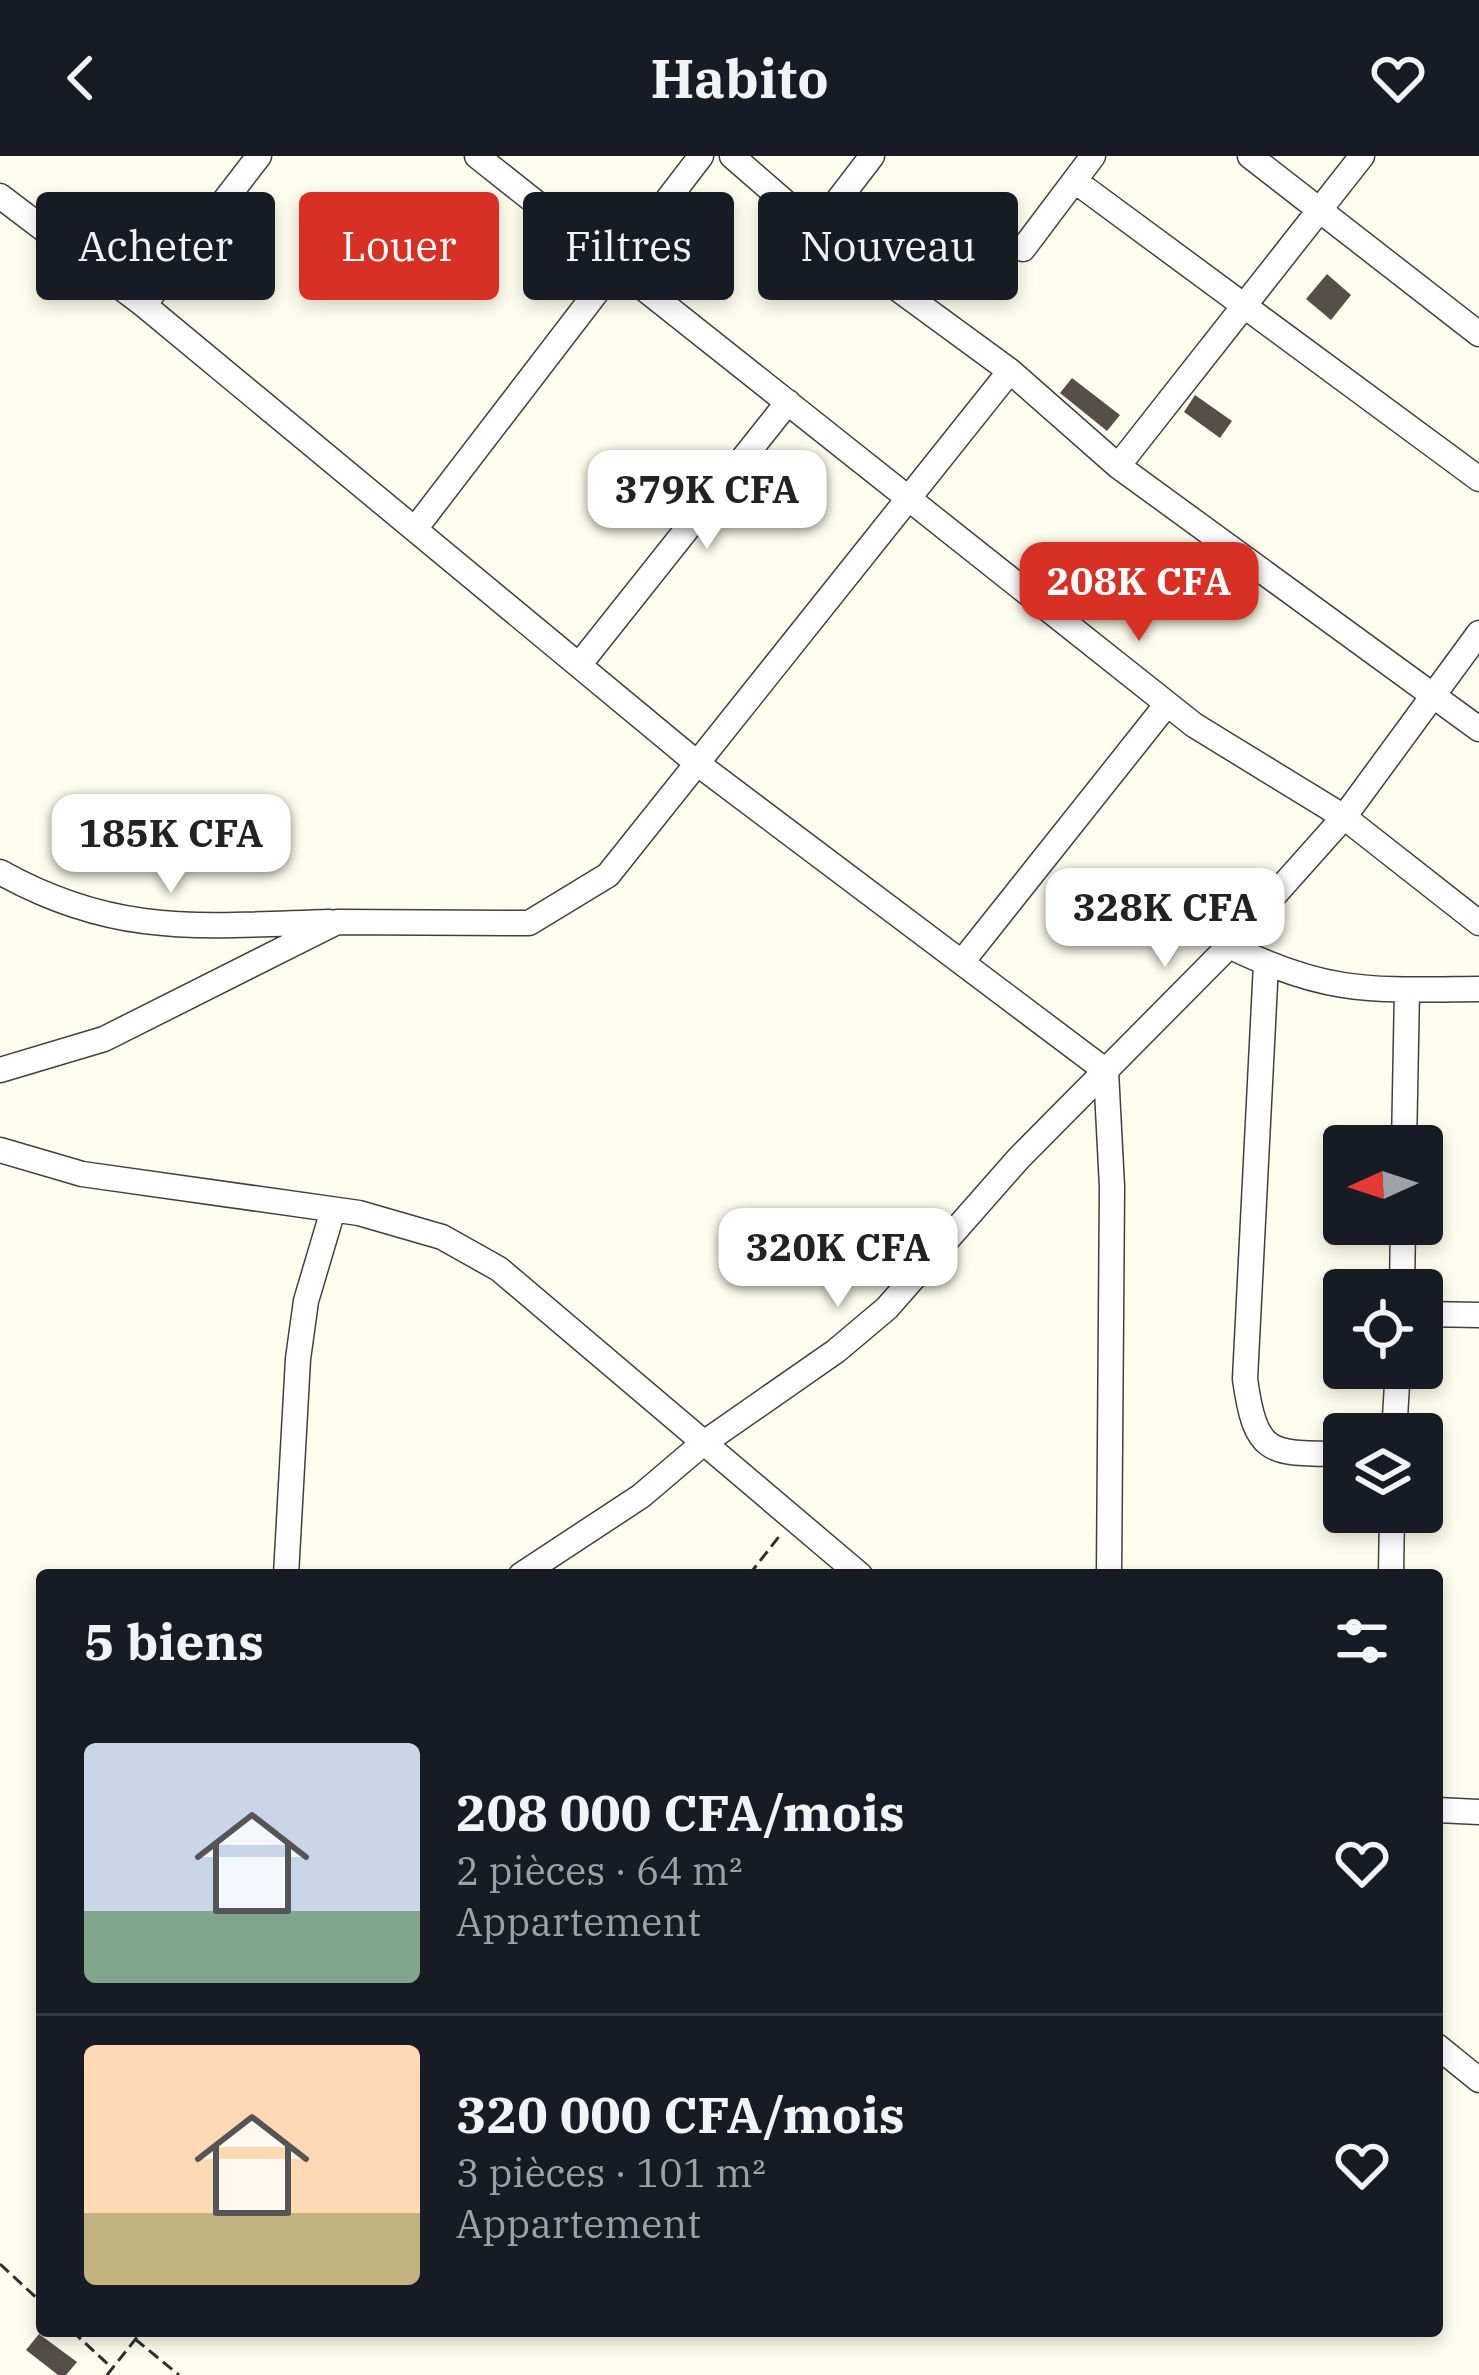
<!DOCTYPE html>
<html lang="fr">
<meta charset="utf-8">
<style>
body{margin:0;font-family:"IBM Plex Serif",serif;background:#20242c;color:#f1f3f6;height:100vh;display:flex;flex-direction:column;font-size:45px;white-space:nowrap}
*{box-sizing:border-box;margin:0}
p{font-size:39px;color:#9ea1a6}
.icon{flex:none;width:66px;height:66px;fill:none;stroke:currentColor;stroke-width:2;stroke-linecap:round;stroke-linejoin:round}
.map{position:relative;flex:1;overflow:hidden}
.sheet{position:absolute;left:36px;top:1413px;width:1407px;height:768px;display:flex;flex-direction:column;background:#171b24;border-radius:12px;box-shadow:0 6px 18px #0003}
.sheet>*{flex:none}
.top-card{position:absolute;left:36px;top:36px;width:1407px;height:108px;display:flex;gap:24px}
.needle{width:78px;rotate:267deg}
.tools{position:absolute;left:1323px;top:969px;display:grid;gap:24px}
.tools a{display:grid;place-items:center;width:120px;height:120px;border-radius:12px;background:#171b24;box-shadow:0 6px 18px #0003;font-size:60px}
.price{position:absolute;translate:-50% -102px;padding:0 27px;border-radius:24px;background:#fff;color:#222;font-size:39px;line-height:78px;filter:drop-shadow(0 3px 6px #0008)}
.price::after{content:'';position:absolute;left:50%;top:72px;width:36px;height:27px;margin-left:-18px;background:inherit;clip-path:polygon(0 0,100% 0,50% 100%)}
.price.current{background:#d93025;color:#fff}
ul{padding:0;list-style:none}
li{display:flex;align-items:center;gap:36px;height:300px;padding:0 48px}
li+li{border-top:3px solid #363941}
li span{display:grid;place-items:center;flex:none;width:336px;height:240px;border-radius:12px;color:#555}
li>.icon{margin-inline-start:auto}
span .icon{width:144px;height:144px;fill:#fffc;stroke-width:1}
li b{font-size:51px}
h2{display:flex;justify-content:space-between;align-items:center;height:144px;padding:0 48px;font-size:51px}
.tag{padding:0 42px;border-radius:12px;background:#171b24;box-shadow:0 6px 18px #0003;font-size:42px;line-height:108px}
.tag.current{background:#d93025;color:#fff}
header{display:flex;justify-content:space-between;align-items:center;height:156px;padding:0 48px;background:#171b24;font-size:54px;font-weight:800}
.map>svg:first-child{display:block}
.building{fill:#564f49}
.lines{fill:none;stroke-linecap:round;stroke-linejoin:round}
.minor-casing{stroke:#404040;stroke-width:27}
.path{stroke:#2f2f2f;stroke-width:3;stroke-dasharray:12 6;stroke-linecap:butt}
.minor{stroke:#fff;stroke-width:24}
</style>
<header><svg class="icon" aria-label="back" viewBox="0 0 24 24"><path d="M15 5l-7 7 7 7"/></svg>Habito<svg class="icon" aria-label="heart" viewBox="0 0 24 24"><path d="M12 20l-8-8c-3-5 5-10 8-4 3-6 11-1 8 4z"/></svg></header>
<div class="map">
<svg width="1479" height="2219" viewBox="0 0 1479 2219">
<rect width="100%" height="100%" fill="#fffded"/>
<path class="building" d="M1327 118 1351 139 1331 164 1306 143Z
M1072 222 1120 259 1107 275 1060 237Z
M1195 239 1232 265 1220 282 1184 256Z
M39 2178 77 2206 66 2219H58L26 2194Z"/>
<g class="lines">
<g class="minor-casing">
<path id="minor" d="M477 0 1194 569 1344 661 1479 767
M732 0 816 73 1010 215 1118 310 1479 573
M1250 0 1479 178
M1075 25 1479 323
M0 40 144 149 698 608 1106 915 1112 1031 1109 1419
M816 73 872 0
M1023 93 1093 0
M144 149 259 0
M1118 310 1362 0
M415 373 701 0
M579 509 788 246
M0 716C116 781 202 770 329 766
M1229 790C1329 839 1372 834 1479 833
M962 806 1167 548
M1266 808 1245 1223C1256 1302 1271 1297 1344 1298
M0 914 104 883 337 766 529 767 608 719 1010 215
M1404 990 1407 834
M0 994 82 1018 359 1057 442 1081 499 1113 860 1419
M1402 1134 1403 1068
M1422 1158 1479 1159
M1394 1278 1398 1212
M286 1419 298 1203 306 1145 333 1054
M521 1419 641 1340 701 1289 836 1195 887 1152 1019 1002 1229 790 1344 661 1479 477
M1391 1419 1392 1356
M1437 1654 1479 1656
M1437 1890 1479 1924"/>
</g>
<path class="path" d="M749 1419 781 1378
M0 2108 42 2147
M72 2175 111 2211
M135 2183 179 2219
M107 2219 142 2175"/>
<use href="#minor" class="minor"/>
</g>
</svg>
<div class="tools">
<a><svg class="needle" viewBox="-14 -14 28 28"><path d="M0-13l5 13h-10z" fill="#e53935"/><path d="M0 13l5-13h-10z" fill="#9ea1a6"/></svg></a>
<a><svg class="icon" aria-label="locate" viewBox="0 0 24 24"><circle cx="12" cy="12" r="6"/><path d="M12 2v4M12 18v4M2 12h4M18 12h4"/></svg></a>
<a><svg class="icon" aria-label="layers" viewBox="0 0 24 24"><path d="M12 4l9 5-9 5-9-5zM3 14l9 5 9-5"/></svg></a>
</div>
<b class="price" style="left:707px;top:396px">379K CFA</b>
<b class="price current" style="left:1139px;top:488px">208K CFA</b>
<b class="price" style="left:171px;top:740px">185K CFA</b>
<b class="price" style="left:1165px;top:814px">328K CFA</b>
<b class="price" style="left:838px;top:1154px">320K CFA</b>
<div class="top-card">
<a class="tag">Acheter</a>
<a class="tag current">Louer</a>
<a class="tag">Filtres</a>
<a class="tag">Nouveau</a>
</div>
<section class="sheet">
<h2>5 biens<svg class="icon" aria-label="filters" viewBox="0 0 24 24"><path d="M4 7h16M4 17h16"/><circle cx="9" cy="7" r="2"/><circle cx="15" cy="17" r="2"/></svg></h2>
<ul>
<li><span style="background:linear-gradient(#c9d6e8 70%,#7fa58c 0)"><svg class="icon" aria-label="home" viewBox="0 0 24 24"><path d="M3 11l9-7 9 7M6 9v11h12V9"/></svg></span><div><b>208 000 CFA/mois</b><p>2 pièces · 64 m²</p><p>Appartement</p></div><svg class="icon" aria-label="heart" viewBox="0 0 24 24"><path d="M12 20l-8-8c-3-5 5-10 8-4 3-6 11-1 8 4z"/></svg></li>
<li><span style="background:linear-gradient(#ffd9b3 70%,#c2b280 0)"><svg class="icon" aria-label="home" viewBox="0 0 24 24"><path d="M3 11l9-7 9 7M6 9v11h12V9"/></svg></span><div><b>320 000 CFA/mois</b><p>3 pièces · 101 m²</p><p>Appartement</p></div><svg class="icon" aria-label="heart" viewBox="0 0 24 24"><path d="M12 20l-8-8c-3-5 5-10 8-4 3-6 11-1 8 4z"/></svg></li>
</ul>
</section>
</div>
